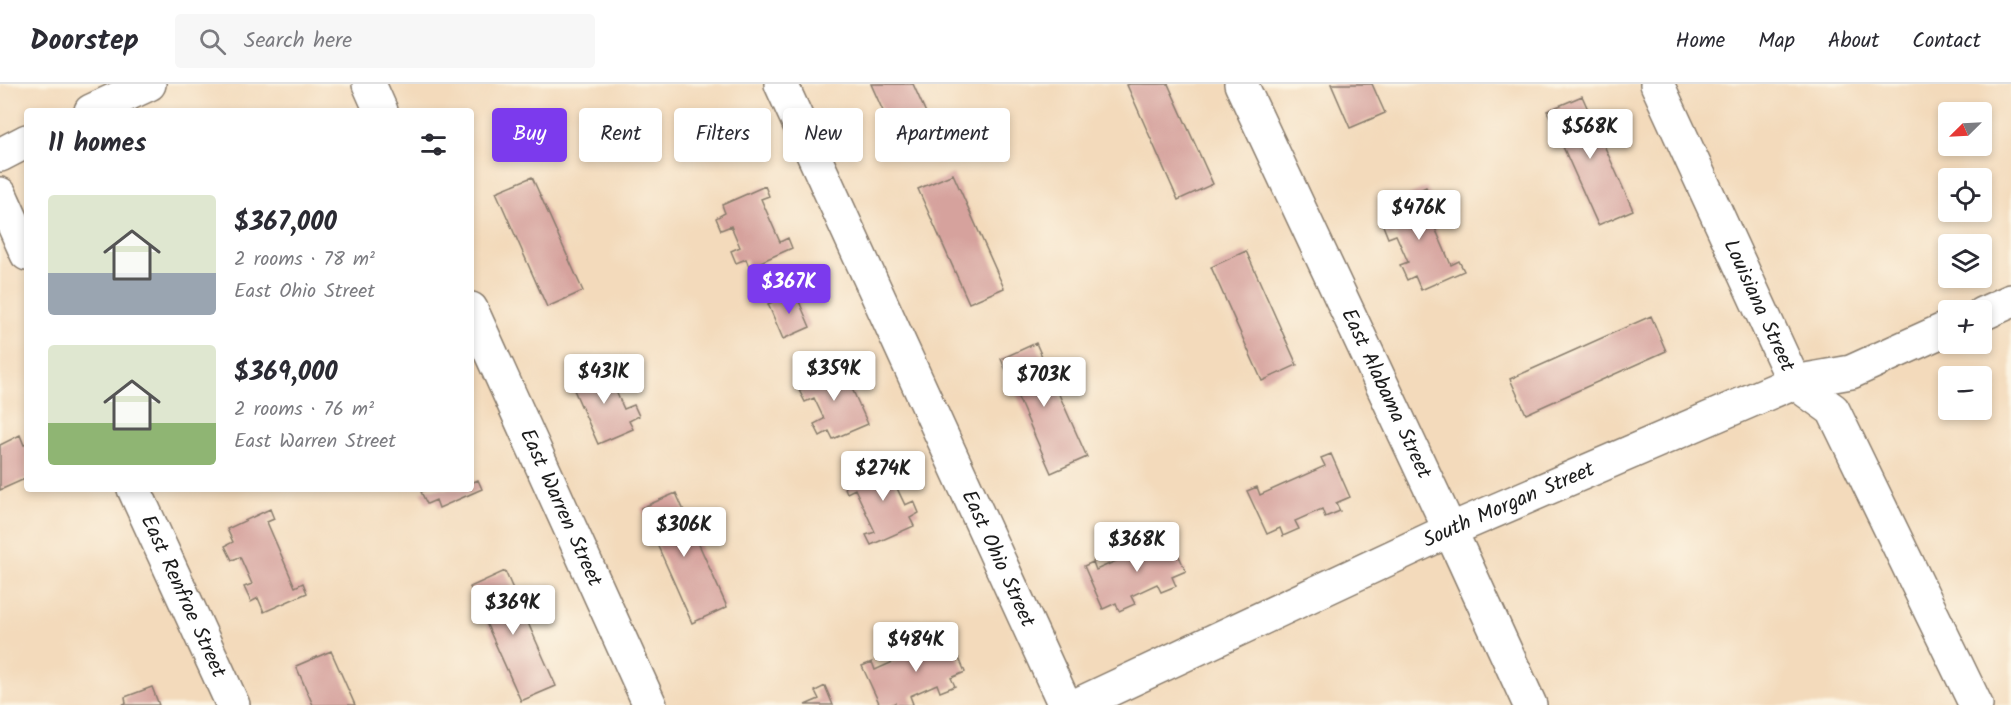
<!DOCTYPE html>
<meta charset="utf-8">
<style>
body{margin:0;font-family:Kalam,sans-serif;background:#f7f7f7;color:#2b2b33;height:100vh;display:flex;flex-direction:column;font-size:22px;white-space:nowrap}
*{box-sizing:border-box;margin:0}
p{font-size:20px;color:#7c7c81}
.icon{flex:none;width:33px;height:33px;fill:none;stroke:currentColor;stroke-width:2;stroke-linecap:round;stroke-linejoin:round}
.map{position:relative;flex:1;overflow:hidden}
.sheet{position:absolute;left:24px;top:24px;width:450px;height:384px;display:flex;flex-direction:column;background:#fff;border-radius:6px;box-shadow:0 3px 9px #0003}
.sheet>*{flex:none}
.hud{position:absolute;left:492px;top:24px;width:570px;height:54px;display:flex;gap:12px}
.needle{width:39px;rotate:246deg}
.controls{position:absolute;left:1938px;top:18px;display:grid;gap:12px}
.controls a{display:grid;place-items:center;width:54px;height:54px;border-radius:6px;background:#fff;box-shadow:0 3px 9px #0003;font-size:30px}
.price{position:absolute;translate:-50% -51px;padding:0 14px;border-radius:6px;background:#fff;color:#222;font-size:20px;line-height:39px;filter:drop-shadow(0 2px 3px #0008)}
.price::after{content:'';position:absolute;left:50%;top:36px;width:18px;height:14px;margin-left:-9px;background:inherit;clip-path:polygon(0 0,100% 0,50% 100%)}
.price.active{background:#7c3aed;color:#fff}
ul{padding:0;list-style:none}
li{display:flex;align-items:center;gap:18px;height:150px;padding:0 24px}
li span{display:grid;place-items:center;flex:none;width:168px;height:120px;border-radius:6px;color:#555}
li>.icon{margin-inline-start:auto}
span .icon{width:72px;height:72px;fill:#fffc;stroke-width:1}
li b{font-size:26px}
h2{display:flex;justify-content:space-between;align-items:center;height:72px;padding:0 24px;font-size:26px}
.pill{padding:0 21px;border-radius:6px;background:#fff;box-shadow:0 3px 9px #0003;font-size:21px;line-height:54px}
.pill.active{background:#7c3aed;color:#fff}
header{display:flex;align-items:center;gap:36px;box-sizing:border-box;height:84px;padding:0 30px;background:#fff;border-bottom:2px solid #e1e1e2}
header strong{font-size:28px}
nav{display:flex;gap:33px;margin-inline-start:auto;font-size:21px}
.search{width:420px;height:54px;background:#f7f7f7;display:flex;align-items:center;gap:15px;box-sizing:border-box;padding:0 21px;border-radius:6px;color:#7c7c81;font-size:22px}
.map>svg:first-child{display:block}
.building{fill:#d6a29d}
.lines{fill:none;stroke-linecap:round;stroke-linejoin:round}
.minor-casing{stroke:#887b6c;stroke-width:36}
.minor{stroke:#fff;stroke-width:33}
.labels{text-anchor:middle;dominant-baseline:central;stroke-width:5;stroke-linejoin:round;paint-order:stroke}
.street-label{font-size:21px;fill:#1c1c1c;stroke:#fcf5e5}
</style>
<header>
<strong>Doorstep</strong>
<div class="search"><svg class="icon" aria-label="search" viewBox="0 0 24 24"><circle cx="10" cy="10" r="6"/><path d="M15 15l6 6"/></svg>Search here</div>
<nav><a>Home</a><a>Map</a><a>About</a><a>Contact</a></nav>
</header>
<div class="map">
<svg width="2011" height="621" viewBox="0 0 2011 621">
<rect width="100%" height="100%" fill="#fcf5e5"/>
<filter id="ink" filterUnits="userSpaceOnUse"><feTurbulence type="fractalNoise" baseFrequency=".0167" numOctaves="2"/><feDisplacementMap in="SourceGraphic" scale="12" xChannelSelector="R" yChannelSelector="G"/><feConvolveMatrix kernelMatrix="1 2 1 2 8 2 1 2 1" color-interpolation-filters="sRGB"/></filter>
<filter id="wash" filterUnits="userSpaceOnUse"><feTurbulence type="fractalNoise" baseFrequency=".008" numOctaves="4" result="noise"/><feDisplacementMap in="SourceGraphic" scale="24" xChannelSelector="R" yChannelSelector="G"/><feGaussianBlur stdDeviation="1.35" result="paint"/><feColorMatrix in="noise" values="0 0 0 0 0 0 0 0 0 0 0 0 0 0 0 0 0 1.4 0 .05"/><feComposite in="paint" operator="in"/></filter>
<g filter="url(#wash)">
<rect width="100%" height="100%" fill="#f3dabb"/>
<g id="blocks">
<path class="building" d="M871 0H913L926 29 891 45Z
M1130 0H1168L1213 100 1178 116 1127 1Z
M1331 0H1372L1385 29 1350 44Z
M1582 12 1633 126 1598 141 1547 27Z
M953 90 1004 204 969 219 918 105Z
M532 93 583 207 547 223 496 108Z
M765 102 769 112 761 115 780 158 788 154 792 164 749 183 746 175 736 179 731 167 740 163 731 142 721 146 716 134 725 129 722 121Z
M1426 103 1431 112 1423 116 1451 181 1459 177 1464 187 1421 206 1415 192 1407 196 1400 181 1408 178 1396 151 1388 154 1382 139 1389 136 1384 123Z
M1246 167 1297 281 1262 297 1211 183Z
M795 208 810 243 783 255 768 220Z
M1651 232 1666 267 1526 330 1510 295Z
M1036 259 1087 373 1051 389 1001 275Z
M840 278 868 340 833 355 829 347 820 352 814 340 824 335 814 314 805 318 799 306 808 302 805 294Z
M605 283 609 291 619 287 624 299 614 303 624 325 634 321 639 332 629 337 633 345 598 360 571 299Z
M20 351 24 361 27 360V394L0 406V361Z
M1331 370 1350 413 1336 419 1340 427 1325 433 1322 425 1295 437 1299 445 1283 452 1280 444 1267 450 1247 407 1257 403 1260 411 1325 382 1321 374Z
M886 380 890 388 899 384 904 396 895 400 905 421 914 417 919 429 910 434 914 442 871 461 866 451 875 448 855 405 847 409 843 399Z
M478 396 482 405 439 424 436 416 427 420 421 408 428 405H471V399Z
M676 409 727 523 692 539 641 424Z
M270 425 274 435 267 438 295 503 303 499 307 509 264 528 258 514 251 518 244 503 252 500 240 473 232 476 225 462 233 458 227 445Z
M1166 445 1186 487 1172 493 1176 502 1161 508 1157 500 1131 512 1135 520 1119 527 1116 519 1103 525 1084 482 1093 478 1096 486 1161 457 1157 449Z
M505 487 556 602 521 617 470 503Z
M946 544 965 588 951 594 955 602 940 608 937 600 910 612 913 620 911 621H896L895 619 890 621H880L862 582 872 578 875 586 940 557 936 549Z
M331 567 355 621H313L296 582Z
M825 602 833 621H805L819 615 815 607Z
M152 603 159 621H121L126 619 125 613Z"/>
</g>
</g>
<g filter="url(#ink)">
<use href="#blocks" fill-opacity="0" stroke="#887b6c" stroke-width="1.5"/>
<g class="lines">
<g class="minor-casing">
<g id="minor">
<path d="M369 0 381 27"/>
<path id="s1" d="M781 0 1065 621"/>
<path id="s2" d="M1241 0 1450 446 1530 621"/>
<path id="s3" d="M1657 0 1794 298 1833 326 1976 621"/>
<path d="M91 27 149 0"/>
<path d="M0 71 27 57"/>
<path d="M0 110 27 170"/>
<path id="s4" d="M471 225 650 621"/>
<path d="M1982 230 2011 217"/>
<path id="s5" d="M134 405 233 621"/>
<path id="s6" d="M1077 621 1450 446 1794 298 1851 288 1948 244"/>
</g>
</g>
<use href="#minor" class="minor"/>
</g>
</g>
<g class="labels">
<g class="street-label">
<text stroke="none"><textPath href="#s3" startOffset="244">Louisiana Street</textPath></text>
<text stroke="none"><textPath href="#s2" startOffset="342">East Alabama Street</textPath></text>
<text stroke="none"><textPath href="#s6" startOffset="476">South Morgan Street</textPath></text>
<text stroke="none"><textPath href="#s4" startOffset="218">East Warren Street</textPath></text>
<text stroke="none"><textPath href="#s1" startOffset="522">East Ohio Street</textPath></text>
<text stroke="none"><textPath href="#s5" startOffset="118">East Renfroe Street</textPath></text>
</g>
</g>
</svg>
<div class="controls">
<a><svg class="needle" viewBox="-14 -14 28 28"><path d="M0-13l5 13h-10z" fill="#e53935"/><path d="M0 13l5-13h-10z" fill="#7c7c81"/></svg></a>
<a><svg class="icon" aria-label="locate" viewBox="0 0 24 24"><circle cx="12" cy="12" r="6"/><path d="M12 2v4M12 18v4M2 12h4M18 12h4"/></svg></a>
<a><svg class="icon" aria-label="layers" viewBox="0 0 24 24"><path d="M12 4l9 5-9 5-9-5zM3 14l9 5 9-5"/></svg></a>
<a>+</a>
<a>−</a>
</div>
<b class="price" style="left:1590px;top:76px">$568K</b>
<b class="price" style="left:1419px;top:157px">$476K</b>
<b class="price active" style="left:789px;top:231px">$367K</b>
<b class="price" style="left:834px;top:318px">$359K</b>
<b class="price" style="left:604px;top:321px">$431K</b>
<b class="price" style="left:1044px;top:324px">$703K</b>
<b class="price" style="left:883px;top:418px">$274K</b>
<b class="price" style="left:684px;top:474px">$306K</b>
<b class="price" style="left:1137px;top:489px">$368K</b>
<b class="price" style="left:513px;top:552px">$369K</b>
<b class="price" style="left:916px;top:589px">$484K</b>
<div class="hud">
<a class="pill active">Buy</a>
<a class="pill">Rent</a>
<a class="pill">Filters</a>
<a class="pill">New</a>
<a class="pill">Apartment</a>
</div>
<section class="sheet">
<h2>11 homes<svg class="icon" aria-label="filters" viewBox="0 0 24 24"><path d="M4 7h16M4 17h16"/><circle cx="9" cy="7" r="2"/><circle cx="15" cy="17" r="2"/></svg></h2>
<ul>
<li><span style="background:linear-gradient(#dfe7d0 65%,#9aa5b1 0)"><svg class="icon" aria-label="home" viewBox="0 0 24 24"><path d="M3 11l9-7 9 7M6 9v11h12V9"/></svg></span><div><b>$367,000</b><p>2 rooms · 78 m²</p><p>East Ohio Street</p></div></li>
<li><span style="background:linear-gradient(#dfe7d0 65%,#8fb573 0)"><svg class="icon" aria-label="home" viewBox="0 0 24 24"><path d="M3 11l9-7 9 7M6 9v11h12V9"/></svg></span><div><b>$369,000</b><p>2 rooms · 76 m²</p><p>East Warren Street</p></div></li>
</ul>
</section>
</div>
